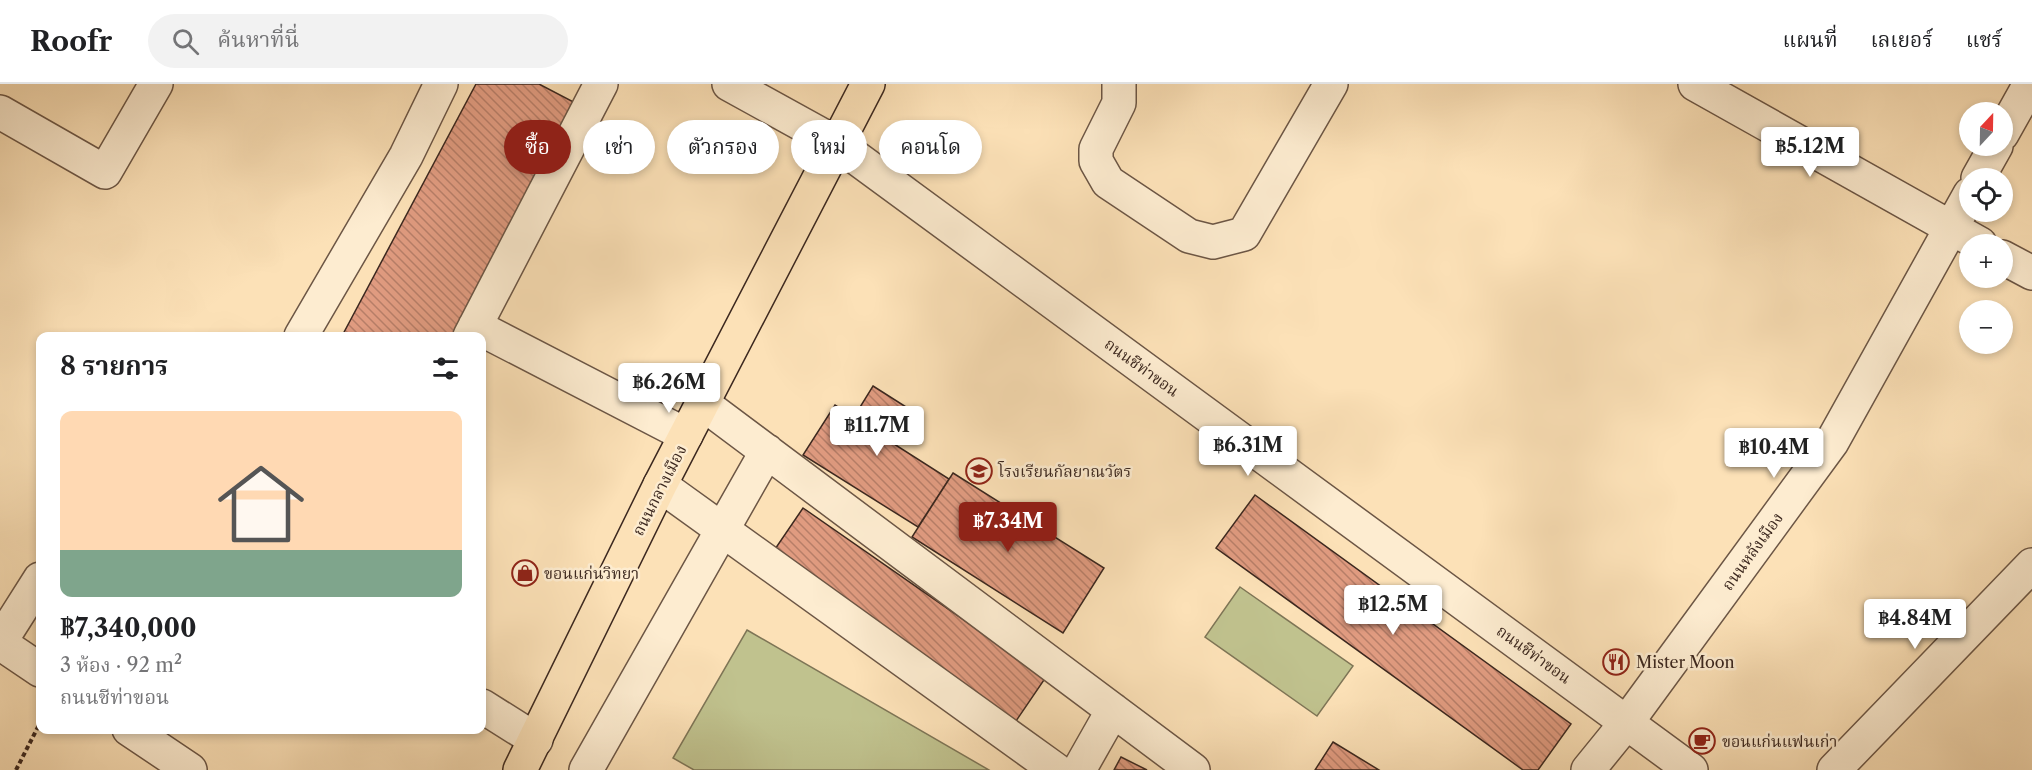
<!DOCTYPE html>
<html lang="th">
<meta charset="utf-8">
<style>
body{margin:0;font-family:"Libre Caslon Text","Noto Serif Thai",serif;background:#f2f2f2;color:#202124;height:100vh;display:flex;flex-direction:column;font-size:22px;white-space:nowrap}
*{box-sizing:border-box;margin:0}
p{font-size:20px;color:#757577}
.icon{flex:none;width:33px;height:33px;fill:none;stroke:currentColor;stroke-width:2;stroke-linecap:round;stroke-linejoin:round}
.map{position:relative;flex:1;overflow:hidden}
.drawer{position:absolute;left:36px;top:248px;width:450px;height:402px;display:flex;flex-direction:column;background:#fff;border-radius:12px;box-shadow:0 3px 9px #0003}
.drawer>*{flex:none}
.banner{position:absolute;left:504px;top:36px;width:570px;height:54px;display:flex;gap:12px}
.needle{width:39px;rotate:22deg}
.tools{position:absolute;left:1959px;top:18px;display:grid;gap:12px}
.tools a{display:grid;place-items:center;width:54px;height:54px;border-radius:50%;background:#fff;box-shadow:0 3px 9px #0003;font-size:30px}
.price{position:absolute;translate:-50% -51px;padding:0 14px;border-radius:6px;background:#fff;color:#222;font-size:20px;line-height:39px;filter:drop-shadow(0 2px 3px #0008)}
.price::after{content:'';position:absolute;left:50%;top:36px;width:18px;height:14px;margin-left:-9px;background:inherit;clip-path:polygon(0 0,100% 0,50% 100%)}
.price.on{background:#8f2418;color:#fff}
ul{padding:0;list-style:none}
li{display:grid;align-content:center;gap:12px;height:318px;padding:0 24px}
li span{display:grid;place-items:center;height:186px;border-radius:12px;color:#555}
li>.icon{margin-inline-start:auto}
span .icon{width:108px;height:108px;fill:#fffc;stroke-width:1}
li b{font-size:26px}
h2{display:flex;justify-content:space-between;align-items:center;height:72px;padding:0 24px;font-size:26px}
.tag{padding:0 21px;border-radius:27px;background:#fff;box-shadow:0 3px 9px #0003;font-size:21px;line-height:54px}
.tag.on{background:#8f2418;color:#fff}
header{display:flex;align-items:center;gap:36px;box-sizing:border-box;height:84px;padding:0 30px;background:#fff;border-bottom:2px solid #e0e0e0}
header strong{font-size:28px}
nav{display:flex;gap:33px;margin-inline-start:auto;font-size:21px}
.search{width:420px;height:54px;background:#f2f2f2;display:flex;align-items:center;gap:15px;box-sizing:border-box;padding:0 21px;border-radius:33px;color:#757577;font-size:22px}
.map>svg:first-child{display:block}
.pitch{fill:#c0c28e;stroke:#7e7556;stroke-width:1.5}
.building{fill:url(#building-back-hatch);stroke:#3c281f;stroke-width:1.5}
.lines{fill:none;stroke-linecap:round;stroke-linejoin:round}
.minor-casing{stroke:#6c5645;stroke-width:36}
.major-casing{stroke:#3c281f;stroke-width:36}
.path{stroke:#3c281f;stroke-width:4;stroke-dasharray:4.5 3;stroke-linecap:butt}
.minor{stroke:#fdecd0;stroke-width:33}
.major{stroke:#fce1b7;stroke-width:33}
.labels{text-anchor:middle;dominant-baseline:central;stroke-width:5;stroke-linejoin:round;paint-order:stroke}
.street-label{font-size:16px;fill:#3c281f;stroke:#fdecd0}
.poi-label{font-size:16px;fill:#3c281f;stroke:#fdecd0;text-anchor:start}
</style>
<header>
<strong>Roofr</strong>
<div class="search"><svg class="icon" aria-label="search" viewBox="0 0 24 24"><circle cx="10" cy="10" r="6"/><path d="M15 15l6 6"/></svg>ค้นหาที่นี่</div>
<nav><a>แผนที่</a><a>เลเยอร์</a><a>แชร์</a></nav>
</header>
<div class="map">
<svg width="2032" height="686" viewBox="0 0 2032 686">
<defs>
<pattern id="building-back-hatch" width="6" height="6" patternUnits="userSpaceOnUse" patternTransform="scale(1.5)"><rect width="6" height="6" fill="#e09b80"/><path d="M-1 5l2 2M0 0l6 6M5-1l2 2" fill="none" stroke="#b77e68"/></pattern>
</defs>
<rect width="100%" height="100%" fill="#fce1b7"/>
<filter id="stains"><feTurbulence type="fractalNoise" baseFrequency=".00333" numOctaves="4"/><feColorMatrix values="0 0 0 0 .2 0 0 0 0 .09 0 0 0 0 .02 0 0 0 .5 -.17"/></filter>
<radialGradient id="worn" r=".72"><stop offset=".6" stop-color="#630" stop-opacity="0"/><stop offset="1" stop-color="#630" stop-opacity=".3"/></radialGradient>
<path class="pitch" d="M1240 503 1353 582 1317 632 1205 553Z
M747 546 989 686H694L673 674Z"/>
<path class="building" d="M476 0H539L587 25 479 252H342Z
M873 302 914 328 894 360 949 395 918 443 803 371 835 321 854 333Z
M953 389 1104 484 1063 549 912 453Z
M1255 411 1571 640 1538 686H1523L1216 464Z
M803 424 1046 593 1016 637 773 468Z
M1333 658 1379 686H1315Z
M1121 673 1147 686H1114Z"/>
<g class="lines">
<g class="minor-casing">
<path id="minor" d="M729 0 836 59 1691 686
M1119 0V19L1096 65V77L1108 98 1189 152 1213 158 1244 150 1331 0
M1695 0 1980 160
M0 28 105 88 156 0
M2002 50 2030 0
M1978 94 1996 62
M2002 173 2032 189
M475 242 686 351
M301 252 406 72 441 0
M470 252 601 0
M702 319 1193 686
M660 401 1056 686
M0 558 40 495
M0 559 40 586
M482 622 536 656
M129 645 190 686
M586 686 767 367
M1079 686 1113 626
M1588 686 1627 638 1832 358 1970 110
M1834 686 2032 481"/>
</g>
<g class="major-casing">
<path id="major" d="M520 686 660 401 868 0"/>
</g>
<path class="path" d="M16 686 40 639"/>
<use href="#minor" class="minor"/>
<use href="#major" class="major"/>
</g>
<defs>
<g id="school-ring" transform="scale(1.35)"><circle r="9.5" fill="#fdecd0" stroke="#8f2418" stroke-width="1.5"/><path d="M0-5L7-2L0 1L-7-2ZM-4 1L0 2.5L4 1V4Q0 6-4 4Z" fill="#8f2418"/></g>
<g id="shop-ring" transform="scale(1.35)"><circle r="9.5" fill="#fdecd0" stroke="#8f2418" stroke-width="1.5"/><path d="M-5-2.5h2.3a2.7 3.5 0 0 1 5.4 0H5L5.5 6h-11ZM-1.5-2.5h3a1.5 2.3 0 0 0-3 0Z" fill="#8f2418"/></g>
<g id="restaurant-ring" transform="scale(1.35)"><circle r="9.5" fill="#fdecd0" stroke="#8f2418" stroke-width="1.5"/><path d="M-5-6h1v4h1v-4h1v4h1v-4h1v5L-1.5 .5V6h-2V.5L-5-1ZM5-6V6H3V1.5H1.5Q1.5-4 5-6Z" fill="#8f2418"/></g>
<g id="cafe-ring" transform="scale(1.35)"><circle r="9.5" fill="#fdecd0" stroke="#8f2418" stroke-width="1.5"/><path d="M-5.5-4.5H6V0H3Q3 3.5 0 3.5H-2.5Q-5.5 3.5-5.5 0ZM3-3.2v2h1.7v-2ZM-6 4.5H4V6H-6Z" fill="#8f2418"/></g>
</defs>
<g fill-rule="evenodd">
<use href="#school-ring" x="979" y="387"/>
<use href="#shop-ring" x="525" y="489"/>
<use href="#restaurant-ring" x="1616" y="578"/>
<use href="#cafe-ring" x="1702" y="657"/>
</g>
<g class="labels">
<g class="street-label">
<text transform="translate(1142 283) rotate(36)">ถนนชีท่าขอน</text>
<text transform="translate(659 406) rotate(-63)">ถนนกลางเมือง</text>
<text transform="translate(1752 467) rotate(-54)">ถนนหลังเมือง</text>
<text transform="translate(1534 570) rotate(36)">ถนนชีท่าขอน</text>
</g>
<g class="poi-label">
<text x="998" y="387">โรงเรียนกัลยาณวัตร</text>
<text x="544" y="489">ขอนแก่นวิทยา</text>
<text x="1636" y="578">Mister Moon</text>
<text x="1722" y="657">ขอนแก่นแฟนเก่า</text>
</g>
</g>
<rect width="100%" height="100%" filter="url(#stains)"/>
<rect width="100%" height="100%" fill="url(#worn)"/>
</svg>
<div class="tools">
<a><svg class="needle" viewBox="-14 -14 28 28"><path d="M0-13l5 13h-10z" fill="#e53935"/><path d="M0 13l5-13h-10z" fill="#757577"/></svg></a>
<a><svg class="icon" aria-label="locate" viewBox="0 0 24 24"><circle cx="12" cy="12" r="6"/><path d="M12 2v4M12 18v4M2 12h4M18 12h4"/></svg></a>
<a>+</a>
<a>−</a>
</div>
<b class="price" style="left:1810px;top:94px">฿5.12M</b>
<b class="price" style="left:669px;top:330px">฿6.26M</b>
<b class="price" style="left:877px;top:373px">฿11.7M</b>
<b class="price" style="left:1248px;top:393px">฿6.31M</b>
<b class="price" style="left:1774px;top:395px">฿10.4M</b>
<b class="price on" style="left:1008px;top:469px">฿7.34M</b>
<b class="price" style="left:1393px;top:552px">฿12.5M</b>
<b class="price" style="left:1915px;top:566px">฿4.84M</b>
<div class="banner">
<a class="tag on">ซื้อ</a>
<a class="tag">เช่า</a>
<a class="tag">ตัวกรอง</a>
<a class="tag">ใหม่</a>
<a class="tag">คอนโด</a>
</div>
<section class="drawer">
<h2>8 รายการ<svg class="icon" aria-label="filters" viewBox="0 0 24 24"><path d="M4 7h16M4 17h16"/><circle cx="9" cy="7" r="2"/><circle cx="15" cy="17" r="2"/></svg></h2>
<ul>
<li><span style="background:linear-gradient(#ffd9b3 75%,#7fa58c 0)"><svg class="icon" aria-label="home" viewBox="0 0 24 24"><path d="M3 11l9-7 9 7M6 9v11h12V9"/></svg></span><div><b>฿7,340,000</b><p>3 ห้อง · 92 m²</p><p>ถนนชีท่าขอน</p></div></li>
</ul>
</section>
</div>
